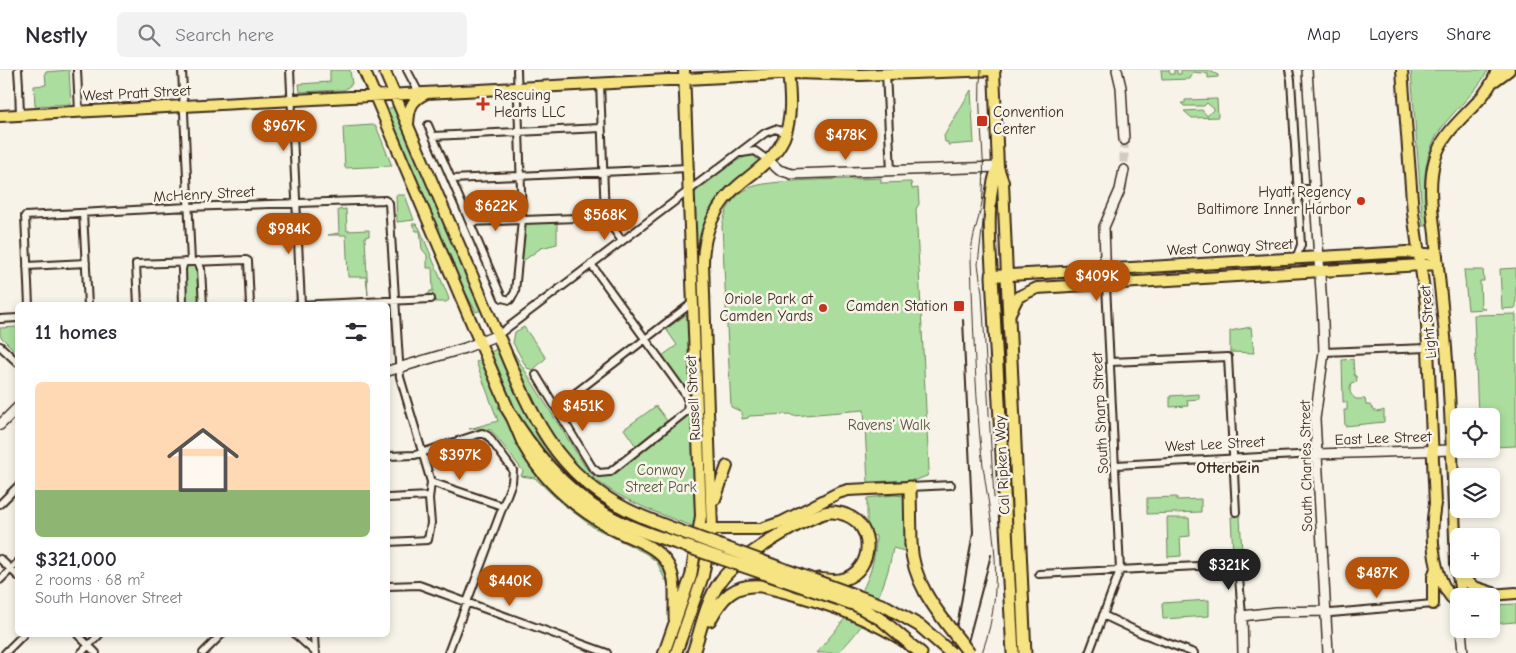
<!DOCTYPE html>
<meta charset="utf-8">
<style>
body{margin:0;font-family:"Comic Neue",sans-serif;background:#f2f2f3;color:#2b2b33;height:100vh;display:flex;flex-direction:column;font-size:19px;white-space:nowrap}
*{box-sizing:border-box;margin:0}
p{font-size:16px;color:#7c7c81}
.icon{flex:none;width:28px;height:28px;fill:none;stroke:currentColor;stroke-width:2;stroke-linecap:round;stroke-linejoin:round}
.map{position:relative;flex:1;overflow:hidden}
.panel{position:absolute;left:15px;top:232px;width:375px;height:335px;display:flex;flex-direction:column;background:#fff;border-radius:8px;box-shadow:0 2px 8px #0003}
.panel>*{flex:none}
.buttons{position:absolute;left:1450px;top:338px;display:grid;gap:10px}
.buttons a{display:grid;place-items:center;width:50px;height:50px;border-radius:8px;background:#fff;box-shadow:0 2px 8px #0003;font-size:25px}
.price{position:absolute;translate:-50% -42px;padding:0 11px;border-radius:18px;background:#b45309;color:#fff;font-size:16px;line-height:32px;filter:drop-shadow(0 1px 2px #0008)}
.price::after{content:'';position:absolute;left:50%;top:30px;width:15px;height:11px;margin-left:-8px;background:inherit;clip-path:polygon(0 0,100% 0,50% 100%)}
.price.on{background:#222;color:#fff}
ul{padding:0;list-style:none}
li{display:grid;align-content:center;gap:10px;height:265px;padding:0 20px}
li span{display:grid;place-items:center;height:155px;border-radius:8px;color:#555}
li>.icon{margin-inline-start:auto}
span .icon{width:90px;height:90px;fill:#fffc;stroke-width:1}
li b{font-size:21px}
h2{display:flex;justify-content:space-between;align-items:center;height:60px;padding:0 20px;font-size:21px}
header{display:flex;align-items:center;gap:30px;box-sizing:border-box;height:70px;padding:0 25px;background:#fff;border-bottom:1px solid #e1e1e2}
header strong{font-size:24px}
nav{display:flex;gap:28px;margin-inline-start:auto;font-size:18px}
.search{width:350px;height:45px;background:#f2f2f3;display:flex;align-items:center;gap:12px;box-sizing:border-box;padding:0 18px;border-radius:8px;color:#7c7c81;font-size:19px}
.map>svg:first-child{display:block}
.green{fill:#aadd9e;stroke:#72845e}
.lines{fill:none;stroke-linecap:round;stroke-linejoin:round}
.secondary-tunnel{stroke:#d1cbc0;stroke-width:9;stroke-dasharray:9 4.5;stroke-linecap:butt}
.street-casing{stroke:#3b2a1e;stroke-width:10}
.secondary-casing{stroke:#3b2a1e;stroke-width:12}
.primary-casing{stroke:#3b2a1e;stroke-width:14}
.highway-casing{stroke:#3b2a1e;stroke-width:15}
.street{stroke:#f7f3e8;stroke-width:6}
.secondary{stroke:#f7f3e8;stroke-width:9}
.primary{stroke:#f6e381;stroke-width:10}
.highway{stroke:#f6e381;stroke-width:11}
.tram{stroke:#3b2a1e;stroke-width:1}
.rail{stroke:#3b2a1e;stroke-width:2}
.highway-bridge-casing{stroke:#3b2a1e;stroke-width:15;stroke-linecap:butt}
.highway-bridge{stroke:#f6e381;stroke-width:11}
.poi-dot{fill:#c8321e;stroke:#f7f3e8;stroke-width:2}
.labels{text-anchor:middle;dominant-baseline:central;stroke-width:5;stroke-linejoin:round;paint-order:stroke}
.street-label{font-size:15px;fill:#3b2a1e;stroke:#f7f3e8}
.poi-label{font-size:15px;fill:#3b2a1e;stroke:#f7f3e8;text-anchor:end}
.park-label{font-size:15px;fill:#57573e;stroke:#f7f3e8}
.neighbourhood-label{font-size:16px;font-weight:bold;fill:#3b2a1e;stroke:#f7f3e8}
</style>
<header>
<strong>Nestly</strong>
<div class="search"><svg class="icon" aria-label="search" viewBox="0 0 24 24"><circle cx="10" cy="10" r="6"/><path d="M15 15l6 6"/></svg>Search here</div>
<nav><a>Map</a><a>Layers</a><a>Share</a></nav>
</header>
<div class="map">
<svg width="1516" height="583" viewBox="0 0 1516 583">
<rect width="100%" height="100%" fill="#f7f3e8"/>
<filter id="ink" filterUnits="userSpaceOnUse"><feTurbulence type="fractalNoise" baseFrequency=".02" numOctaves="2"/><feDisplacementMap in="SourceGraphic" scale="10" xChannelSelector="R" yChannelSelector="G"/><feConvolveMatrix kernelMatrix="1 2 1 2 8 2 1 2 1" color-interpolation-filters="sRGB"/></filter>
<g filter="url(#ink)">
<path class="green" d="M69 0 71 34 35 36 34 16 46 15 45 2Z
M330 0H350L352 14 344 20 300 22 299 14 330 12Z
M1161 0H1169L1170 4H1174V0H1177V4H1181V0H1208L1218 5V7L1208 8V4L1193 2 1190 9 1162 10Z
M1411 0H1488C1479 18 1465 30 1452 45 1420 80 1423 111 1427 156H1423Z
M971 20 974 73 948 75V72H945L944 66Z
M1217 29 1218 47 1192 48 1184 41 1202 40 1207 46 1214 39 1207 33 1204 36H1184L1181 33H1185V30Z
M393 37C422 105 453 172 482 240L476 242 461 214 387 39Z
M373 55 376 56 392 96 345 98 343 57Z
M753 84 759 92C725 117 707 137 699 179L705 365H702L694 125C698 115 740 86 753 84Z
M881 108V113L909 112H911L912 119 918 118 919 134 916 139 929 400 927 406 916 410 868 412 864 340 793 346 790 344 749 346 748 348 742 349V342L731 337 722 156C725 140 732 127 747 119 765 108 855 110 881 108Z
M396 125H405L414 150 397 152Z
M346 139 347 161 369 160V166L365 167 368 225 366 207H348L346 165H328L339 163 338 140Z
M557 150V174L541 178 523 191 521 189 526 152Z
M412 154H416L419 157 448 226 449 230 446 232H432V227L428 225 430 221H433L432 198H427V185L422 179 420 161H416Z
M185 195H195L199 200V235H185Z
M1516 198V238L1502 239 1500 199Z
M1464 200H1483L1484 211H1480L1481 237 1486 239 1468 240Z
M1516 244V376L1491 377V346H1478L1474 245Z
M686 245 688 246 691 326 662 286 677 275 666 259Z
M17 257H18L17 283 0 266V258Z
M524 257 546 288 533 300 527 298 513 273 515 262Z
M1251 257 1254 283 1230 282V261Z
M497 279 538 368 562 400 603 433 628 447 684 471C619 447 567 420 527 362 510 338 501 309 490 282Z
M512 280 586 398 594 406 613 403 684 348 689 342H692L695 457C628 433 578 413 541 347 529 327 521 302 512 280Z
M1353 289 1354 305 1356 306 1357 312 1351 314C1349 321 1350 325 1356 329H1365L1366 335H1370C1374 342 1377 343 1384 340V352L1345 356 1344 340H1347V332H1343L1342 290Z
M481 290 516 371 531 396 645 477 662 492 670 509 665 510 657 492 645 483 593 457 560 432 535 408 521 406 523 401 491 360 479 358 469 359 498 351 476 292Z
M1199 324V329L1187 330 1188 336 1170 337V326Z
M656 336 668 352 636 376 624 359Z
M894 425 905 426 908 482 893 478C886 520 868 553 838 583H816C846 549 876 514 876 466L871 465 867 457V428Z
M1177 427V430L1201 429V442L1147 444V428Z
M1240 446 1242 483 1233 484 1231 447Z
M1167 448H1189L1190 466 1180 467 1181 486 1168 487Z
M1209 530V546L1163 549 1162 533Z
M1516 534V552L1491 554V535Z"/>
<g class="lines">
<path class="secondary-tunnel" d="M1124 70V100"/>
<g class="street-casing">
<path id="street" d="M18 0 19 15
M77 0 79 42
M182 0 191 192
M290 0 301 235
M407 0 419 23
M1289 0 1291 10 1301 175 1296 188
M886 3 891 101
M600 13 605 147 622 171
M19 17 20 45
M428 55 502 228 510 230 515 222 522 150 517 0
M433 66 601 58
M742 83 755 81 769 91
M452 109 688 98
M1297 119H1315
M83 143 88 235
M470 152 605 147
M198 191 201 199 203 235
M27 196 86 193
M29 235 25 146 188 137 385 130 389 133 400 307 431 412 502 436
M138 235 136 194 246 190 248 191 250 235
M183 235 182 199 184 192
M297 235 431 229
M0 249 18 248
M498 265 765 63 775 59 786 62
M0 276 18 293
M1324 282 1427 278
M1111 292 1228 287 1236 442
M536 305 592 397 599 403 610 402 687 341 688 331 685 324 591 194
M556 338 692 233
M388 386 415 385 482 363 488 366 513 400 512 412 448 583
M1116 395 1316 384
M910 417 951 415
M388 428 429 426
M0 434 18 416
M388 472 428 470 431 453 429 429 431 412
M0 489 18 506
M1039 504 1238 494 1242 546
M0 510 18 492
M388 516 419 515 607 583
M1325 541 1331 543 1433 534
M1103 545 1141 563 1194 583
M78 565 96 583
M296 565 316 583
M314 565 315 583
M5 583 23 565
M81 583 99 565
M203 583 221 565
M1089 583 1120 500 1106 215"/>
</g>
<g class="secondary-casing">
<path id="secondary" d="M1117 0 1121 17 1124 70
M1307 0 1323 253 1324 282 1315 349 1328 583
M769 91 779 100 792 104 998 97
M1106 215 1104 157 1120 120 1124 100
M388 301 465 278 498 265
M0 355 18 337
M1316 384 1451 380
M1461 559 1463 583
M1243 583 1242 546 1275 542 1325 541"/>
</g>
<g class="primary-casing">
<path id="primary" d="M364 0 524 376C544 412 574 437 609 457 630 470 656 473 669 496 678 514 673 534 675 553
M384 0 500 270
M994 0 998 97 1003 112 1007 206
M1402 0 1413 143 1426 234 1435 434C1429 465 1433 514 1459 535
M1494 11 1509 0
M0 46 796 3 860 5 995 0
M408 54C409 40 410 31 425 24
M998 97C986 124 990 176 992 206L1406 182 1437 185
M1010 243 1018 227 1037 218 1438 194
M715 429 727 396
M706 459H761L782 452 838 423 848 420 910 417
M1459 504 1474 517 1496 524
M1461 523 1456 494C1453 422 1452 349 1446 278 1443 240 1438 202 1435 164 1432 140 1428 113 1435 89 1445 52 1486 36 1497 0
M1490 525 1516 523
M1433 534V507L1435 501
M664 583 691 506 701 446 684 0
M676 583 703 506 712 459 703 194C703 163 715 134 740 114 757 100 774 89 784 68 793 46 790 23 788 0"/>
</g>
<g class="highway-casing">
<path id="highway" d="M992 206 1013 583
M1007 206 1025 583
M500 270C530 342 554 403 628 440 646 449 666 456 685 463
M506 337C532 380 563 419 607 445 631 459 659 467 685 476
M910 417 911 474
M710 550C722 527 734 514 761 516 813 528 879 549 921 583
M693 583C701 560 706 531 720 512 734 490 799 451 824 443 831 441 839 442 846 445 875 456 874 499 844 509 836 512 827 510 818 509"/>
</g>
<use href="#street" class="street"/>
<use href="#secondary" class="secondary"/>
<use href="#primary" class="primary"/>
<use href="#highway" class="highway"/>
<path class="tram" d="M981 0C976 41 986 82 983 123 982 146 970 166 971 190 973 249 975 309 980 369 987 446 1010 505 982 583
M984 144 978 194 982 223 994 428"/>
<path class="rail" d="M947 583 958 551 973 462 963 250
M965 583 991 485"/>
<g class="highway-bridge-casing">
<path id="highway-bridge" d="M685 463 887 537 920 556 951 583
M911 474C913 519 944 549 969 583
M685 476 856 535 882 550 910 574"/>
</g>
<use href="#highway-bridge" class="highway-bridge"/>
</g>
</g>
<g class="poi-dot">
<path d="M480.5 26.5h5v5h5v5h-5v5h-5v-5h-5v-5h5z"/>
<rect x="976" y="45" width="12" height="12" rx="2.5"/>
<circle cx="1361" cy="131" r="5"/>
<rect x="953" y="230" width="12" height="12" rx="2.5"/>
<circle cx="823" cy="238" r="5"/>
</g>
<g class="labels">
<g class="street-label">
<text transform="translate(137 23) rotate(-3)">West Pratt Street</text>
<text transform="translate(204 124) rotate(-3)">McHenry Street</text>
<text transform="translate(1230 177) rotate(-3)">West Conway Street</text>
<text transform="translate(1428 252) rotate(-95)">Light Street</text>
<text transform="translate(693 328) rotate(-93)">Russell Street</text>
<text transform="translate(1100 343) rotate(-93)">South Sharp Street</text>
<text transform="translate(1383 368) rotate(-2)">East Lee Street</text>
<text transform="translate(1215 374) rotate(-3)">West Lee Street</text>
<text transform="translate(1002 395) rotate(-93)">Cal Ripken Way</text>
<text transform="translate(1306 396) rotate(-91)">South Charles Street</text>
</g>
<g class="poi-label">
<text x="494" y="25" text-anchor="start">Rescuing<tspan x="494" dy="17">Hearts LLC</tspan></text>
<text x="993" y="42" text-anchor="start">Convention<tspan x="993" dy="17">Center</tspan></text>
<text x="1351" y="122">Hyatt Regency<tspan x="1351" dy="17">Baltimore Inner Harbor</tspan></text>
<text x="813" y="229">Oriole Park at<tspan x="813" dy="17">Camden Yards</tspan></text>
<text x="948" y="236">Camden Station</text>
</g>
<g class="park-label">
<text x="889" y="355">Ravens' Walk</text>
<text x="661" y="400">Conway<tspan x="661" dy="17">Street Park</tspan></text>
</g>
<g class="neighbourhood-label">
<text x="1228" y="398">Otterbein</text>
</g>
</g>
</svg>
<div class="buttons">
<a><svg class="icon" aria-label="locate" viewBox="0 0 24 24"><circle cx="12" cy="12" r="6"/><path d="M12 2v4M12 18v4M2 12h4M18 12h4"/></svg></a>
<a><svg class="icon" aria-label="layers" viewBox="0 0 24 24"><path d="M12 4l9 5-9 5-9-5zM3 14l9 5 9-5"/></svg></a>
<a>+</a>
<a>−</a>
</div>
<b class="price" style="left:284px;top:82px">$967K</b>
<b class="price" style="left:846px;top:91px">$478K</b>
<b class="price" style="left:496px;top:162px">$622K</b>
<b class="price" style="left:605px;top:171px">$568K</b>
<b class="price" style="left:289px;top:185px">$984K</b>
<b class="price" style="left:1097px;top:232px">$409K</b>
<b class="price" style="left:583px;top:362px">$451K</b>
<b class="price" style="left:460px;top:411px">$397K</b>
<b class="price on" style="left:1229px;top:521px">$321K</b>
<b class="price" style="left:1377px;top:529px">$487K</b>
<b class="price" style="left:510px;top:537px">$440K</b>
<section class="panel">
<h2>11 homes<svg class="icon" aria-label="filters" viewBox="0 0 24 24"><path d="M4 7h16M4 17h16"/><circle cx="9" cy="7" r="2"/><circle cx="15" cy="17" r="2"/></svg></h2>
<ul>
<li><span style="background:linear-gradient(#ffd9b3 70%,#8fb573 0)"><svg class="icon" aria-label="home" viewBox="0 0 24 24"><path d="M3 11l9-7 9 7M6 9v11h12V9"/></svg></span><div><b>$321,000</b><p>2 rooms · 68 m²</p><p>South Hanover Street</p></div></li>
</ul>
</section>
</div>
